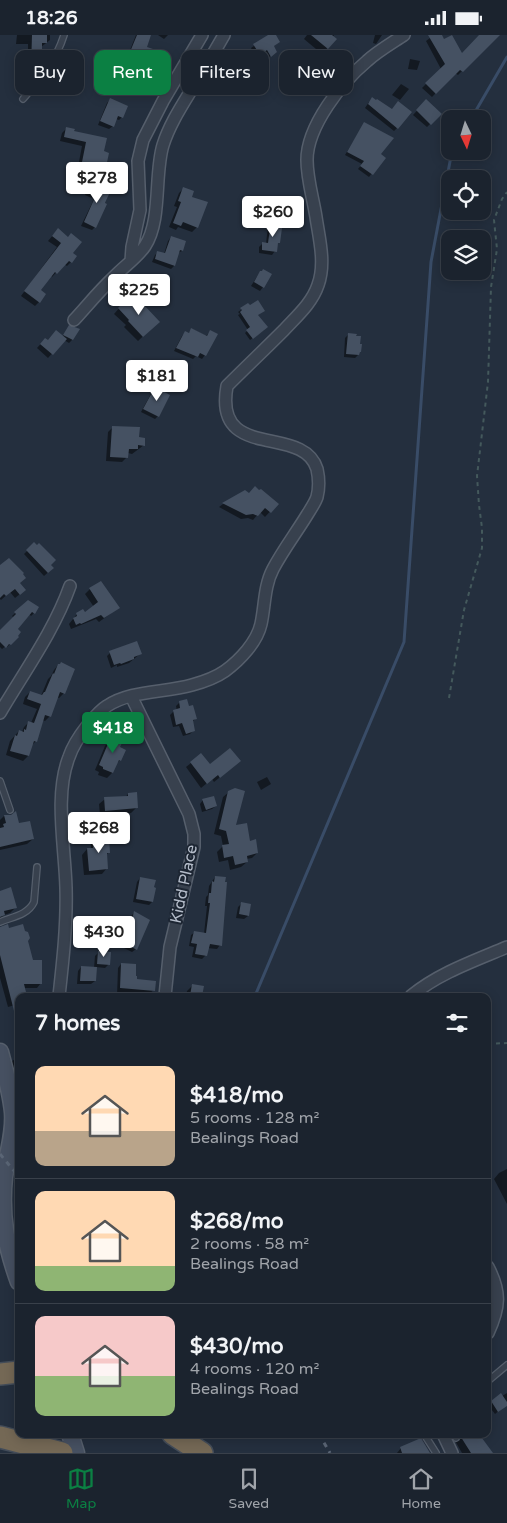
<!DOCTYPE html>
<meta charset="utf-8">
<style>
body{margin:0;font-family:"Varela Round",sans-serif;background:#282f3a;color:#f1f3f6;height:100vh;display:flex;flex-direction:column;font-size:19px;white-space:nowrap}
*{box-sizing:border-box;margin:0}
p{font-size:16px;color:#a0a4aa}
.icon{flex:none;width:28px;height:28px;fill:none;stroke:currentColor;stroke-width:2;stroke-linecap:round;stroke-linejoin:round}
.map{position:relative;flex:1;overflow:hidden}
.panel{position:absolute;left:15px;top:958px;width:476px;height:445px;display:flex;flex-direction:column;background:#1b232e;border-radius:10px;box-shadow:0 2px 12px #0003,0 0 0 1px #39404a}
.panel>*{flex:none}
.hud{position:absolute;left:15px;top:15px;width:478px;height:45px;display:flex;gap:10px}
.needle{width:32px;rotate:176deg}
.buttons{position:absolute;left:441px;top:75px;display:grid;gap:10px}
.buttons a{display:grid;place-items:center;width:50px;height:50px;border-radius:10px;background:#1b232e;box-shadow:0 2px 12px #0003,0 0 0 1px #39404a;font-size:25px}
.price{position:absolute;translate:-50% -42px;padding:0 11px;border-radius:5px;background:#fff;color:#222;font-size:16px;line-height:32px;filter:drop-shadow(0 1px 2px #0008)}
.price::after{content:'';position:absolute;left:50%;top:30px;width:15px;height:11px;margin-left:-8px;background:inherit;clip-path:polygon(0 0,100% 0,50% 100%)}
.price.active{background:#0b8043;color:#fff}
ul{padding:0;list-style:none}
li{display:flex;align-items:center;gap:15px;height:125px;padding:0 20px}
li+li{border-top:1px solid #39404a}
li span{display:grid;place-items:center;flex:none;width:140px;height:100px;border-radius:10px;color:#555}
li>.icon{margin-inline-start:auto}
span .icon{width:60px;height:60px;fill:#fffc;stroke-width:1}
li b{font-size:21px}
h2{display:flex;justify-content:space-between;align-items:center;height:60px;padding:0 20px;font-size:21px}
.pill{padding:0 18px;border-radius:10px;background:#1b232e;box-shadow:0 2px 12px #0003,0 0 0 1px #39404a;font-size:18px;line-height:45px}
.pill.active{background:#0b8043;color:#fff}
.status{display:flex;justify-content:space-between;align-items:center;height:35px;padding:0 25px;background:#1b232e;direction:ltr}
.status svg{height:14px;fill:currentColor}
.dock{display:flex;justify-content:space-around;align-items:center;height:70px;border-top:1px solid #39404a;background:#1b232e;font-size:14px;color:#a0a4aa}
.dock a{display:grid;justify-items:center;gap:2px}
.dock .active{color:#0b8043}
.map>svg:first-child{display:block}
.shadow{fill:#0007}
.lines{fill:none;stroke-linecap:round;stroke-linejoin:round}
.stream{stroke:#394c67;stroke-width:3}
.building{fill:#455162}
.service-casing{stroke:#565f6c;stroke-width:8}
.minor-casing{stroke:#565f6c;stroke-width:14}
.secondary-casing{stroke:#565f6c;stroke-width:19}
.motorway-casing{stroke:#434c59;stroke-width:24}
.path{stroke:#44595c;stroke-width:2;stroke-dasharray:4 4;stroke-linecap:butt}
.service{stroke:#38414e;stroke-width:5.5}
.minor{stroke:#38414e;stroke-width:11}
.secondary{stroke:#465061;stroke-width:16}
.motorway{stroke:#746855;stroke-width:21}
.rail{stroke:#5a6575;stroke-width:3;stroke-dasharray:5 5;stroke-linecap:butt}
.labels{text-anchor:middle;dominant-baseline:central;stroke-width:4;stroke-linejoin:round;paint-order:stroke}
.street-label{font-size:16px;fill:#b4bcc9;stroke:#1d2633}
</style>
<div class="status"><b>18:26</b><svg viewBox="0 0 49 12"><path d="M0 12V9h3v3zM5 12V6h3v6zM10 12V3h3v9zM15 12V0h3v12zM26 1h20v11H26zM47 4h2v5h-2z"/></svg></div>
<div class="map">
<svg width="507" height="1418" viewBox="0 0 507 1418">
<rect width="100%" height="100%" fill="#242f3e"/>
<path class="shadow" d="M17 0H50V5L41 12 40 32 36 36H28V9H16Z
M136 0H149L146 13 148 26 157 48 154 50 142 43 138 54 135 57 132 56 130 57 119 54 123 41 119 39 120 37 104 32 107 22 110 19 126 25Z
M158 0H168L164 4Z
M270 0H275L279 7 272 12V20L267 24 263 18 256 22 251 13Z
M307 0H334L333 2 335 4 322 19 304 4Z
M375 0H382L376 9 373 8Z
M434 0H441L444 5 461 20 481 0H498L458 40 455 38 432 62 422 53 441 34 426 6Z
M305 23 325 31 316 43 307 38 297 51 290 46Z
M410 24 420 26 417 35 408 34Z
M401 49 409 54 400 65 392 60Z
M110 65 122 82 119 85 116 84 113 91 109 94 98 90 107 68Z
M426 66 440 79 427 92 413 80Z
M369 67 391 76 397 93 394 96 365 73Z
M364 89 379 120 384 123 369 142 358 134 362 129 345 120Z
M66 94 102 117 105 131 100 136 78 132 82 111 60 106 62 98Z
M92 148 110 156 95 192 92 195 81 191 94 164 85 160 88 152Z
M184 153 190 162 197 192 192 197 178 192 176 195 169 192 177 172 174 171 179 158Z
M271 187 279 207 276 210 275 216 272 220 259 218V212L263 208 266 209 268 191Z
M54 199 71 218V227L67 231 64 229 52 242 51 240 39 256V267L35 271 21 261 57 212 48 206Z
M171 202 184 207 182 216 178 218 174 231 171 234 152 227 155 220 158 217 164 219 168 206Z
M260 237 263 252 260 256 251 251Z
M128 263 142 271 158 287 138 306 124 292 126 290 114 279Z
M248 270 257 281 264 295 250 305 245 298 248 295 238 280 240 279 238 277Z
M69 292 72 305 69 308 64 305 48 323 37 313 45 304 48 307 62 302Z
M192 294 206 301 210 297 205 320 202 324 196 321 193 324 174 316 182 301 185 298 188 299Z
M349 299 358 320 355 323 344 322 345 303Z
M155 353 158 381 155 384 141 377 152 357Z
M113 392 138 403 144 410 132 419 128 418 127 422 122 427 106 426 108 397Z
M245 457 277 469 265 482 260 477 253 485 248 483 241 484 219 472 223 469Z
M34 509 53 533 44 541 24 519Z
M0 532 19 549 20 559 15 563 10 557 1 565 0 564Z
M90 554 118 573 99 587 96 584 71 594 69 589 77 579 84 578 94 572 85 559Z
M28 566 34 578 31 581 29 579 17 595V602L7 612 6 611 2 614 0 612V597L14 583 12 581Z
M110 618 140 619 129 628 117 632V630L111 633 107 621Z
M58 630 64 658 59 663 57 662 50 681 45 686 42 685 36 706 31 711 28 721 23 726 6 720 10 706 19 696 22 697 24 692 29 687 31 688 37 674 23 669 25 662 30 657 41 661 48 644 51 641 54 635Z
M179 668 188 673 195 684 192 687 193 696 190 699 183 701 179 691 173 692 170 680 173 677 177 676 176 671Z
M114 701 119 713 120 725 116 729 112 738 107 743 98 740 99 737 95 735 105 711Z
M191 728 234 731 214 747 212 744 201 753 186 732Z
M267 742 271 749 261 755 257 747Z
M229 757 234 791 249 807 257 818 252 823 246 824 247 827 241 832 230 835 228 825 219 827 217 817 223 811 221 801 214 799 223 762Z
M128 759 136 773 131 778 100 781 99 769 105 764 125 763Z
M203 765 216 771 212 774 202 777 200 769Z
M4 781H11L18 790 33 804 27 809 0 815V785Z
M96 803 109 817 106 820 107 833 102 839 84 840 82 820 87 814H91V809Z
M215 842 220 910 217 914 207 913 205 921 202 924 192 922 194 912 189 911 191 900 195 897 204 899 207 871H205L206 862 208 860 209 851Z
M140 843 152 867 149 870 133 867 137 847Z
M0 857 15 873 10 878 4 880 0 884Z
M241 869 248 881 244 884 236 883 238 872Z
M134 878 136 914 132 917 120 911 131 889 130 888 131 881Z
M0 892 24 897 32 927 41 948 37 953H24L26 961H19L15 970 8 972 0 943Z
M99 917 109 929 105 933 96 932 95 946 91 949H77L78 936 81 932 94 933 95 921Z
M121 929 136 945 154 955 150 958 132 957V961H117L118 933Z
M192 951 202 952 201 961H186L187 956Z
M19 1023V1042L16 1043 11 1027 15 1024Z
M507 1134V1169L494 1144 499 1138Z
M507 1358V1369L495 1379 488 1370Z
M449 1399H478L491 1418H462L453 1402Z
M401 1413 429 1418H397Z"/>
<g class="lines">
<path class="stream" d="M471 84 507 22
M255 961 404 607 431 227 452 116"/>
</g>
<path class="building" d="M32 0H47V8H42V33L31 32Z
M137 0H151L147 12 153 14 149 25 166 34 158 49 144 40 139 55 135 53 134 55 121 51 125 38 121 36V34L105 29 109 18 127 24Z
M268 0H276L280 7 274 11 277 17 271 22 267 15 260 20 253 9Z
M311 0H332L337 4 328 14Z
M428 0H442L444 4 452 0 462 18 479 0H500L463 37 460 35 436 59 425 48 445 29Z
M308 18 327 31 320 40 311 34 302 48 292 42Z
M372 62 376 65 377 64 392 74 398 66 412 77 398 94 368 69Z
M110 63 128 71 123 83 118 81 114 92 100 86Z
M426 64 442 79 431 90 416 75Z
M364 87 394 103 381 119 386 123 373 140 360 131 364 126 347 117Z
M66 92 75 94 74 96 107 103 104 116 109 118 106 132 82 127 86 107 64 102Z
M91 147 111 155 105 168 107 169 96 193 84 187 96 160 87 156Z
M183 152 194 156 192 162 208 167 198 193 183 187 181 191 173 188 181 167 178 166Z
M271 186 281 187 280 193H282L280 208H278L277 217 262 215V207L268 208Z
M58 193 68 202 71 198 82 207 73 218 77 221 72 228 69 226 57 239 55 237 41 255 46 259 40 268 24 256 61 208 52 201Z
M171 201 186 206 183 216 180 215 175 231 155 224 157 216 165 218Z
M263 234 272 239 264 253 254 247 260 236H262Z
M128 262 146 268 144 270 160 287 143 302 128 286 129 285 118 273Z
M258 265 265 276 258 280 268 292 253 304 246 295 250 292 240 277 242 275 240 273 248 268 250 270Z
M69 290 80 294 73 305 63 300Z
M191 293 207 301 210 295 218 299 206 321 200 318 198 322 176 313 185 296 189 298Z
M56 295 67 304 53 320 40 309 45 303 48 305Z
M348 298 357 299 356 301H361L360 309H362L361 317H360L359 320 346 319Z
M155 352 170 360 159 382 143 374Z
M112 391 140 392 139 402 145 403V411L138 410V414H129L128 423 110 422Z
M255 451 259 455 261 454 279 469 271 478 265 473 258 481 253 479 246 480 222 468 245 455 249 458Z
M34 507 37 510 39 508 56 525 51 530 54 533 48 538 26 515Z
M9 523 24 538 23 539 26 543 20 548 26 555 20 560 15 554 6 561 4 559 0 563V530Z
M101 546 120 573 104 583 101 580 81 589 80 588 76 590 73 583 77 581 76 578 83 574 85 577 98 567 89 553Z
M28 565 39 572 35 579 32 577 18 594 21 597 18 601 19 602 11 610 9 609 6 613 0 607V595L16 579 14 577Z
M137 606 142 619 134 622V624L121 629 120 628 114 630 109 616Z
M61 627 75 634 65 659 60 657 51 682 45 680 37 707 34 706 29 721 10 716 15 700 17 701 19 695 24 697V694L26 695 28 686 34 688 41 669 27 664 30 656 42 660 44 657H45L53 638 54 639 58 629H60Z
M187 664 189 671 193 670 197 684 193 685 195 696 186 699 182 688 176 690 173 675 180 673 179 666Z
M114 699 124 704 120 712 126 715 121 726 119 725 113 738 103 734V732L99 730 110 704 112 705Z
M230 713 241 726 220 743 218 740 207 749 190 727 201 718 210 729Z
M235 753 245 756 236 790 247 788 250 806 256 804 258 818 247 821 248 827 235 830 233 821 224 823 222 810 229 809 226 796 219 794 228 756Z
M137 757 138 773 105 776 104 762 128 761V758Z
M214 761 217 771 206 775 202 764Z
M16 776 19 788 30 786 34 804 0 812V793L4 792 3 789 6 788 4 780H11Z
M109 801 110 818H107L108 834 89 836 87 813H93V810H96L95 802Z
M215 841 226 842 225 847H227L222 911 210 909 207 921 195 919 197 909 191 908 194 896 206 898 210 868H208L209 858H211L212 846 214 847Z
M140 842 156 845 154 852 156 853 153 867 136 864Z
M11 852 17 873 4 876 5 880 0 882V856Z
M241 867 251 869 249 881 239 879Z
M134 876 150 885 137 915 122 907 133 885H132Z
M8 889 9 893 23 889 25 896 28 897 30 903 28 906 33 925H42V949H24L27 961H19V980H15L0 920V892Z
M98 916 111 917 110 930 97 929Z
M121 928 136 929V941H137V944L156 946 155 956 120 953Z
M81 931 97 932 96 946H80Z
M192 949 204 951 202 961H190Z
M501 1358 507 1367V1371L498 1377 491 1366Z
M459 1399H479L493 1418H471Z
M421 1403 430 1418H402L400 1412Z"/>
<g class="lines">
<g class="service-casing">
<path id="service" d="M23 64C40 44 56 26 64 0
M0 746 10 775
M0 887C12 882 28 880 34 867L37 832
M488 1346 507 1330
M424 1399 436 1418
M454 1399 456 1403"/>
</g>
<g class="minor-casing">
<path id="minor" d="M131 226 132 212 140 175 138 126 143 105 163 66 202 0
M74 285C87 271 99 256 113 243 123 232 137 223 145 211 162 185 154 139 163 110 170 88 183 69 195 49 205 33 215 16 224 0
M131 661 189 779 194 799V812L170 912 165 961
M0 678C24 637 54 596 70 551
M59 961C63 925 67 889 66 853 65 812 54 760 69 722 73 710 80 700 87 691 93 684 99 676 107 671 131 655 164 658 192 650 203 647 215 643 225 636 240 625 257 607 261 589 265 571 264 551 273 534 283 515 296 498 307 480 310 475 315 468 317 462 319 454 319 443 317 434 303 388 213 428 227 351 246 332 265 314 284 295 297 281 312 268 318 250 326 228 319 203 316 182 313 163 307 144 307 125 307 91 342 47 367 26 378 16 392 8 404 0
M411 961C439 938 474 926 507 912
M488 1232C501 1257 500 1272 488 1298
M443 1399 452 1418"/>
</g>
<g class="secondary-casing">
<path id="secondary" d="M0 1017C5 1036 11 1057 13 1077 15 1099 7 1120 4 1142 0 1181 6 1211 19 1247
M70 1399 76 1418"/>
</g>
<g class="motorway-casing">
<path id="motorway" d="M0 1339 19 1337
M173 1399 202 1418
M0 1402 62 1418"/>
</g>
<path class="path" d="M449 663 464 575 482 513V493L479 470 477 441 488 347 491 252 497 214 494 185 502 164 507 157
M488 1009 507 1008"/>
<use href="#service" class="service"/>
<use href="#minor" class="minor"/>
<use href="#secondary" class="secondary"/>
<use href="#motorway" class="motorway"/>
<path class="rail" d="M0 1119 19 1142
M319 1399 330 1418"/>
</g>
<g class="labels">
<g class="street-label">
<text transform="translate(184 849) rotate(-78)">Kidd Place</text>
</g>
</g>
</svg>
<div class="buttons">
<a><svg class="needle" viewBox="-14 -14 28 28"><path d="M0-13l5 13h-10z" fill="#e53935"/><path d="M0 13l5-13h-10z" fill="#a0a4aa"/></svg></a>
<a><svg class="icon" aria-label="locate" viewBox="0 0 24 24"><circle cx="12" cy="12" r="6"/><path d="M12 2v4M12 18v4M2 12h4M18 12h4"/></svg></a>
<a><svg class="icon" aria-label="layers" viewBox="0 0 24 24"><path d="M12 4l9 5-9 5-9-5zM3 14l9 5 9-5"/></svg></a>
</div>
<b class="price" style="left:97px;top:169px">$278</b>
<b class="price" style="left:273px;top:203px">$260</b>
<b class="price" style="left:139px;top:281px">$225</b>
<b class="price" style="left:157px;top:367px">$181</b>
<b class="price active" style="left:113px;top:719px">$418</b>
<b class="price" style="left:99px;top:819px">$268</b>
<b class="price" style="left:104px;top:923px">$430</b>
<div class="hud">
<a class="pill">Buy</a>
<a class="pill active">Rent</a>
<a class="pill">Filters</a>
<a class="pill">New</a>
</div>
<section class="panel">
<h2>7 homes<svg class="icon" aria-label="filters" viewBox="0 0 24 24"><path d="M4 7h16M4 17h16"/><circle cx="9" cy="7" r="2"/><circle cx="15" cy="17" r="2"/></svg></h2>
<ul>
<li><span style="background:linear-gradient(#ffd9b3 65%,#b9a48a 0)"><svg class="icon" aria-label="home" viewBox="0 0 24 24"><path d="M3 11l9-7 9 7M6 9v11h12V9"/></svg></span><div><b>$418/mo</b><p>5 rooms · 128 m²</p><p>Bealings Road</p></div></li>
<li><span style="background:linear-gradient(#ffd9b3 75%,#8fb573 0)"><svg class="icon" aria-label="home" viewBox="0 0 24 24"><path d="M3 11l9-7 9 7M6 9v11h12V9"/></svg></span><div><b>$268/mo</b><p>2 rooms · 58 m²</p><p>Bealings Road</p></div></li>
<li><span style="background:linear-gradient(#f6c9c9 60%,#8fb573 0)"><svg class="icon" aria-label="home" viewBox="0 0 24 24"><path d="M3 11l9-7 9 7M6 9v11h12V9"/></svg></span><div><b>$430/mo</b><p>4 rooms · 120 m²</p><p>Bealings Road</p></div></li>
</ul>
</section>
</div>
<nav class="dock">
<a class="active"><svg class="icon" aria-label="map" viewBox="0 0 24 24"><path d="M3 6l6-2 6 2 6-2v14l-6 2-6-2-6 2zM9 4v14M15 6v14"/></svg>Map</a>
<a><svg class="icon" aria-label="saved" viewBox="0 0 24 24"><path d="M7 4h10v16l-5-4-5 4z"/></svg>Saved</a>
<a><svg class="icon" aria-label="home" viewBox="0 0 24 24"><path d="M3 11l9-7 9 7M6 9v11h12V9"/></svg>Home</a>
</nav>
